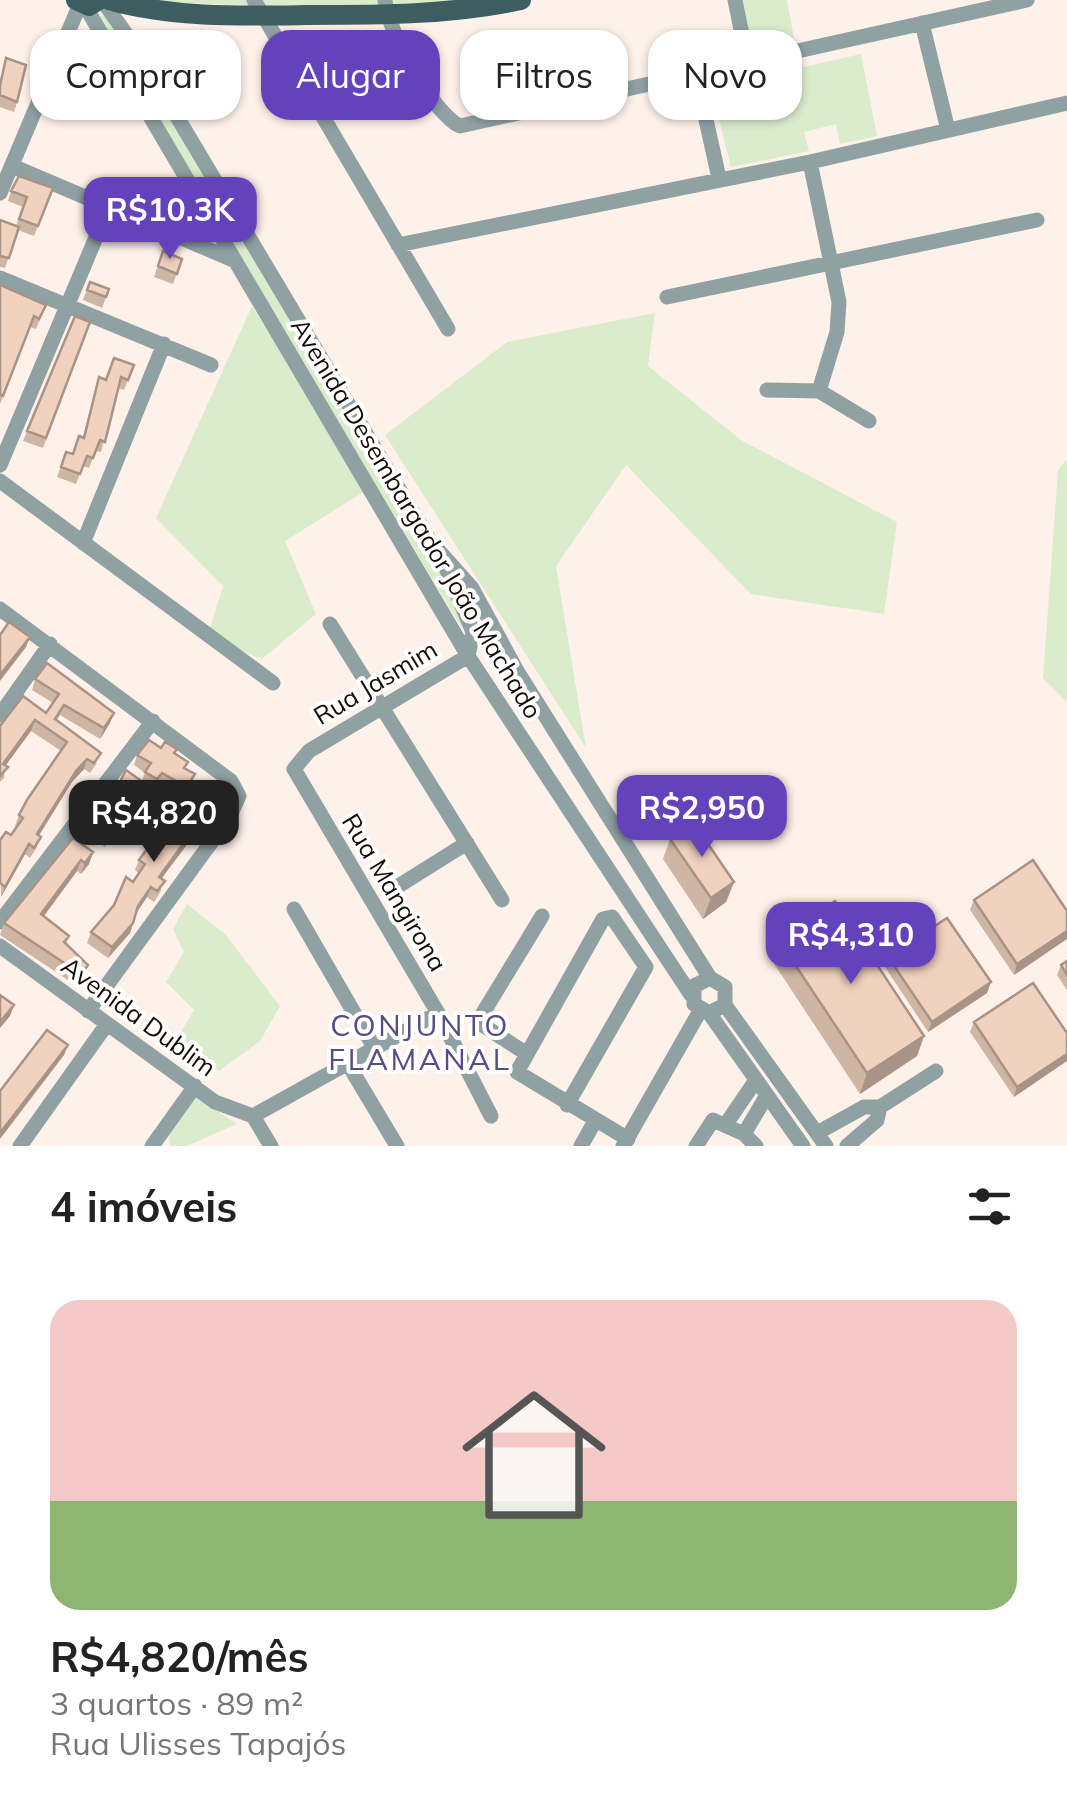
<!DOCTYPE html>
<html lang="pt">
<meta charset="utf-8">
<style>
body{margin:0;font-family:Mulish,sans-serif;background:#f6f6f6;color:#222;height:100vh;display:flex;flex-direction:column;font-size:38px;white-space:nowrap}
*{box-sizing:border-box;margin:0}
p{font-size:32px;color:#767676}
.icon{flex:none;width:55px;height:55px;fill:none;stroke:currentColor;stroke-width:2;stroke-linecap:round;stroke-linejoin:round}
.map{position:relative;height:1146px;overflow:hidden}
.details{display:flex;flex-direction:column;background:#fff;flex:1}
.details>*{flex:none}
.guide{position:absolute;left:30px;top:30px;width:1008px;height:90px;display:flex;gap:20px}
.price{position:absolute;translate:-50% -85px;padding:0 22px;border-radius:20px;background:#6442bb;color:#fff;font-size:32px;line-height:65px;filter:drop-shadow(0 2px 5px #0008)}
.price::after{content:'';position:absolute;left:50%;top:60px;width:30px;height:22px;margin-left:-15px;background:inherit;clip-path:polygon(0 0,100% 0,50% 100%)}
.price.current{background:#222;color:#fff}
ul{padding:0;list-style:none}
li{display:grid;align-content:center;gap:20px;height:530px;padding:0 50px}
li+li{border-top:2px solid #e0e0e0}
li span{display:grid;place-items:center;height:310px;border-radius:30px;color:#555}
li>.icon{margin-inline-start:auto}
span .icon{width:180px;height:180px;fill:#fffc;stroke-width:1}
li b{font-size:42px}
h2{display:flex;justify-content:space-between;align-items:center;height:120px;padding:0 50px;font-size:42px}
.chip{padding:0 35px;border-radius:30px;background:#fff;box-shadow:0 2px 8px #0004;font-size:35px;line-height:90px}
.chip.current{background:#6442bb;color:#fff}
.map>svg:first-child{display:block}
.green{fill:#daeccc}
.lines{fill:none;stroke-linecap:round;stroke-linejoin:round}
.minor{stroke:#90a1a3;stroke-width:15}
.major{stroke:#3e5d60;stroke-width:20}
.wall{fill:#cfb5a4}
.shaded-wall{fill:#a99386}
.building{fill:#f1d2bf;stroke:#a99386;stroke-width:2.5}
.labels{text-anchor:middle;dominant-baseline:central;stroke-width:8;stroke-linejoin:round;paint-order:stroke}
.street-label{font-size:25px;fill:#140a05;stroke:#fff}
.quarter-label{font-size:30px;letter-spacing:2.5px;fill:#574b89;stroke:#fff}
</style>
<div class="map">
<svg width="1067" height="1146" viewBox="0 0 1067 1146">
<rect width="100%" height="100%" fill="#fef1ea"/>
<path class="green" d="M137 0H478C364 9 251 8 137 0Z
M743 0H787L794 39 752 50Z
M99 15 116 19 462 610V628L99 28Z
M861 54 877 136 840 144 836 124 804 132 809 151 731 167 711 88Z
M252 306 370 488 285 541 316 614 262 659 207 638 223 586 156 518Z
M655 313 648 366 741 440 897 522 884 614 751 594 626 465 556 566 586 748 385 435 507 342Z
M1067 459V702L1043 678 1058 470Z
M187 904 225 934 280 1006 260 1041 219 1071 178 1037 194 1010 166 982 184 952 173 929Z
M195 1096 237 1124 187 1146H170L169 1134Z"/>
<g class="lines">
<path class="minor" d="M102 0 136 48 430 541 472 588 517 671 710 978
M254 0 448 329
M385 0C387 30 433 114 460 126L1027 0
M735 0 748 64
M85 6 468 656 691 995
M922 23 948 130
M696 75 719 178
M810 162 839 302 837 332 819 391
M12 166 231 259
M0 193 80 4
M398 245 810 162 1067 103
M0 278 211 365
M667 297 1037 220
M767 390 819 391 869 421
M0 465 108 209
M0 481 273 683
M83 543 164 344
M444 563 473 632 468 656 309 751 294 769 438 1013 491 1116
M0 609 231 781 239 796 229 818 88 1011
M330 624 502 900
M0 715 50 644
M392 890 467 843
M294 909 375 1049
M0 922 153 721
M0 946 215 1102 253 1116
M725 1005 826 1146
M709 1013 725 1005V987L710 978 694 986V1004L709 1013 803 1146
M527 1054 484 1026 480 1018 542 916
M348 1064 397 1146
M567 1105 646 967 612 917 603 919 517 1072 628 1139
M253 1116 438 1013
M253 1116 271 1146
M726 1124 756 1080
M817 1133 864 1107H880L936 1071
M744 1134 767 1095
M20 1146 107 1024
M152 1146 195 1086
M581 1146 595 1121
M623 1146 700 1011
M696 1146 713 1120 744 1134 756 1146
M847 1146 877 1120 880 1107"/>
<path class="major" d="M76 0 89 6 99 0
M109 0C173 18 242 16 307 15 380 15 450 15 521 0"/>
</g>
<path class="wall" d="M6 58 17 102 14 112 0 107V80Z
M53 188 34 236 18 230 5 268 0 267V220L16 226 23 207 8 201 11 191Z
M163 251 182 259 173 284 154 277Z
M90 282 109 289 102 308 83 300Z
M0 285 46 305 36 329 30 327 0 404Z
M75 316 90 322 43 448 23 441Z
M134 365 124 390 118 388 101 452 96 451 89 468 83 466 76 484 57 477 66 452 73 454 83 437 99 377 106 380Z
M35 679 110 723 100 739 60 715 57 720 97 763 90 773 84 769 72 782 39 836 37 847 30 858 25 854 1 897 0 840 11 835 17 827 15 826 19 815 61 751 31 731 5 766 4 778 0 782V726L46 713 53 703 32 690Z
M161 748 177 749 175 754 186 768 192 785 184 798 158 783 154 790 141 782 145 773 134 765 137 755Z
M140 780 137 790 132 797 140 803 137 813 129 824 119 817 113 825 116 827 112 837 105 847 84 833 88 822 110 801Z
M213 810 161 879V891L154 902 147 897 136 914 130 933 108 958 87 943 91 932 139 873 135 870 139 860Z
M73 838 93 852 89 864 81 874 77 871 44 916 69 936 66 944 88 965 84 976 77 986 0 935 4 923Z
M670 839 734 882 726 902 703 919 663 859Z
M974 900 1067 911 1014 975 970 910Z
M778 939 924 1036 917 1056 860 1094 771 959Z
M888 957 987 993 928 1032 885 967Z
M1067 961V990L1057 975 1061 965Z
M974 1022 1067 1033 1014 1097 970 1032Z"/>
<path class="shaded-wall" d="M30 637 26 647 0 681V675Z
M114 713 110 723 100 739 104 728Z
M35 720 31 731 0 773 3 764Z
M87 759 84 769 72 782 33 844 37 834 76 771Z
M216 799 213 810 155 887 159 877Z
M29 844 25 854 1 897 5 887Z
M93 852 89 864 81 874 85 863Z
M81 860 77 871 37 925 41 914Z
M734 882 726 902 703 919 711 898Z
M151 887 147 897 134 916 138 906Z
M133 923 130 933 108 958 112 947Z
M1067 931V939L1014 975 1017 964Z
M88 965 84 976 77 986 81 974Z
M991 982 987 993 928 1032 932 1022Z
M14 1005 10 1016 0 1028V1022Z
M924 1036 917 1056 860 1094 867 1073Z
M68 1045 64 1055 0 1139V1133Z
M1067 1054V1061L1014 1097 1017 1087Z"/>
<path class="building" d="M6 58 26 65 17 102 0 95V86Z
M19 176 53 188 38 226 19 219 27 197 11 191Z
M0 220 19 227 9 258 0 256Z
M163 251 182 259 177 274 158 266Z
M90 282 109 289 106 297 87 290Z
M0 285 46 305 39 319 34 316 3 396 0 395Z
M75 316 90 322 46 438 27 431Z
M114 358 134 365 128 380 121 377 105 442 100 440 93 458 87 456 80 474 61 467 66 452 73 454 79 436 84 438 99 377 106 380Z
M9 622 30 637 0 675V635Z
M47 663 114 713 104 728 64 705 55 719 101 753 94 763 87 759 76 771 37 834 41 837 34 848 29 844 5 887 0 883V840L6 832 11 835 23 818 19 815 27 800 67 742 35 720 3 764 8 767 0 776V726L23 696 46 713 59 694 35 679Z
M149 740 161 748 165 742 177 749 174 753 188 762 184 768 195 774 187 787 162 773 157 779 145 772 151 763 137 755Z
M126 770 140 780 130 795 140 803 133 813 123 806 111 823 116 827 109 837 88 822 105 797 110 801Z
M195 784 216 799 159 877 165 881 157 891 151 887 138 906 133 923 112 947 91 932 114 905 126 877 133 882 145 864 139 860Z
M693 822 734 882 711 898 670 839Z
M73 838 93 852 85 863 81 860 41 914 69 936 64 942 88 965 81 974 4 923Z
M1033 860 1067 911V931L1017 964 974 900Z
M835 901 924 1036 867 1073 778 939Z
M947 918 991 982 932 1022 888 957Z
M1067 961V975L1061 965Z
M1033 983 1067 1033V1054L1017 1087 974 1022Z
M0 995 14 1005 0 1022Z
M47 1030 68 1045 0 1133V1091Z"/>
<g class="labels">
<g class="street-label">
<text transform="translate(417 518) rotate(59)">Avenida Desembargador João Machado</text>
<text transform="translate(375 682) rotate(-31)">Rua Jasmim</text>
<text transform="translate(395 892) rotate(59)">Rua Mangirona</text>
<text transform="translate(139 1016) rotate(36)">Avenida Dublim</text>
</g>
<g class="quarter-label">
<text x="420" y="1025">CONJUNTO<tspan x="420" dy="34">FLAMANAL</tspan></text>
</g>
</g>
</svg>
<b class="price" style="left:170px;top:262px">R$10.3K</b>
<b class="price" style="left:702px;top:860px">R$2,950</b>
<b class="price current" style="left:154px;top:865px">R$4,820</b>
<b class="price" style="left:851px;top:987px">R$4,310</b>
<div class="guide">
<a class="chip">Comprar</a>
<a class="chip current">Alugar</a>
<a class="chip">Filtros</a>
<a class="chip">Novo</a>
</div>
</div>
<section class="details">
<h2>4 imóveis<svg class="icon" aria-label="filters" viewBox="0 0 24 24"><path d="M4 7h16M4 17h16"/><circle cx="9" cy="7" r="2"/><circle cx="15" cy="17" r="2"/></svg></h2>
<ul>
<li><span style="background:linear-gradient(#f6c9c9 65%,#8fb573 0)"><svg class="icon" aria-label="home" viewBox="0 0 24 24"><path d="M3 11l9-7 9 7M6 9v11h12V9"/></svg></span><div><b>R$4,820/mês</b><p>3 quartos · 89 m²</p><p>Rua Ulisses Tapajós</p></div></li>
</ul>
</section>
